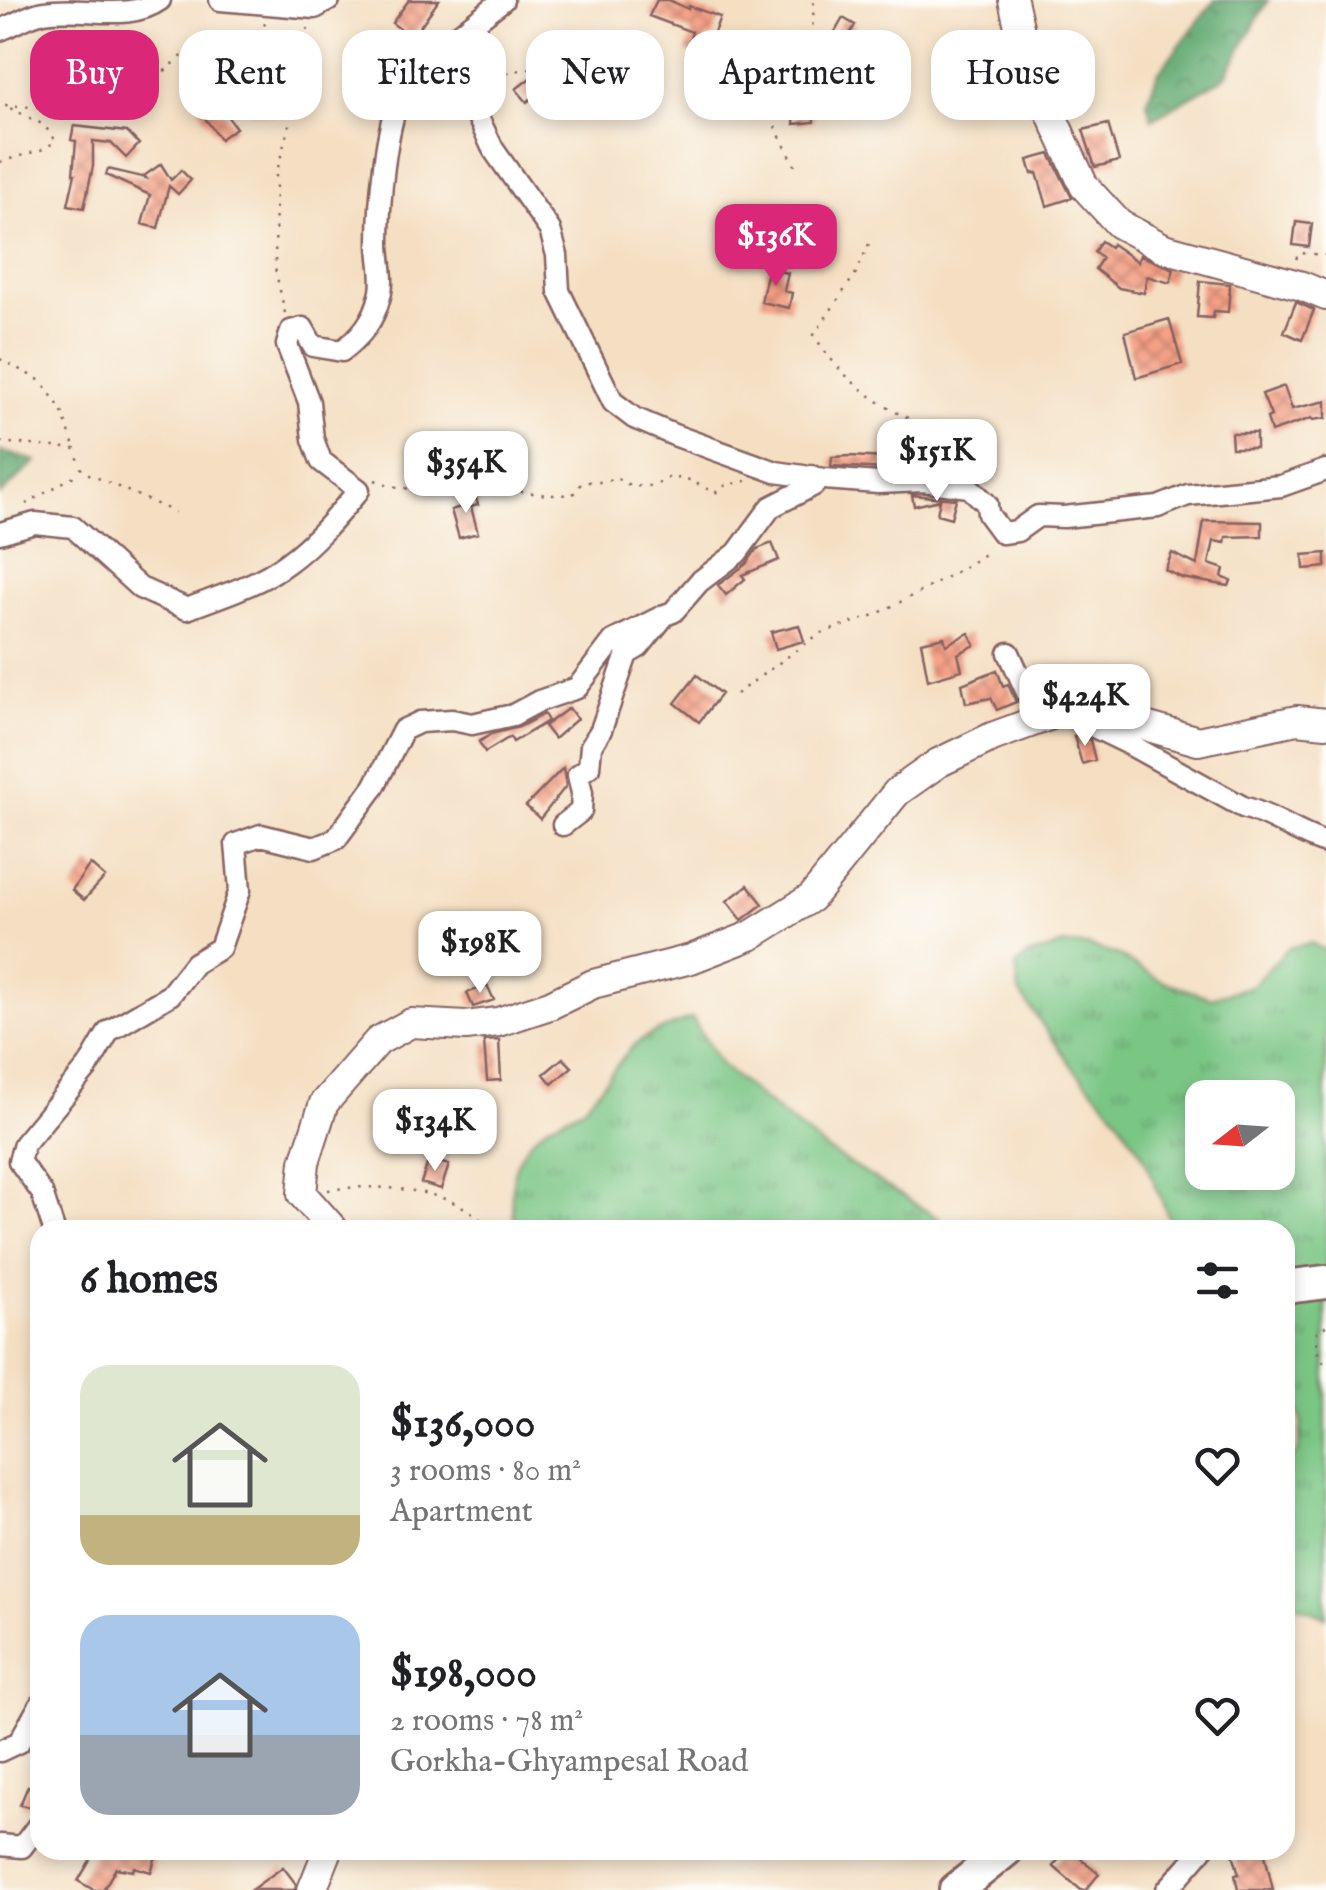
<!DOCTYPE html>
<meta charset="utf-8">
<style>
body{margin:0;font-family:"IM FELL English",serif;background:#f2f2f2;color:#202124;height:100vh;display:flex;flex-direction:column;font-size:38px;white-space:nowrap}
*{box-sizing:border-box;margin:0}
p{font-size:32px;color:#757577}
.icon{flex:none;width:55px;height:55px;fill:none;stroke:currentColor;stroke-width:2;stroke-linecap:round;stroke-linejoin:round}
.map{position:relative;flex:1;overflow:hidden}
.side{position:absolute;left:30px;top:1220px;width:1265px;height:640px;display:flex;flex-direction:column;background:#fff;border-radius:30px;box-shadow:0 5px 15px #0003}
.side>*{flex:none}
.top-card{position:absolute;left:30px;top:30px;width:1268px;height:90px;display:flex;gap:20px}
.needle{width:65px;rotate:253deg}
.buttons{position:absolute;left:1185px;top:1080px;display:grid;gap:20px}
.buttons a{display:grid;place-items:center;width:110px;height:110px;border-radius:20px;background:#fff;box-shadow:0 5px 15px #0003;font-size:50px}
.price{position:absolute;translate:-50% -85px;padding:0 22px;border-radius:20px;background:#fff;color:#222;font-size:32px;line-height:65px;filter:drop-shadow(0 2px 5px #0008)}
.price::after{content:'';position:absolute;left:50%;top:60px;width:30px;height:22px;margin-left:-15px;background:inherit;clip-path:polygon(0 0,100% 0,50% 100%)}
.price.on{background:#db2777;color:#fff}
ul{padding:0;list-style:none}
li{display:flex;align-items:center;gap:30px;height:250px;padding:0 50px}
li span{display:grid;place-items:center;flex:none;width:280px;height:200px;border-radius:30px;color:#555}
li>.icon{margin-inline-start:auto}
span .icon{width:120px;height:120px;fill:#fffc;stroke-width:1}
li b{font-size:42px}
h2{display:flex;justify-content:space-between;align-items:center;height:120px;padding:0 50px;font-size:42px}
.pill{padding:0 35px;border-radius:30px;background:#fff;box-shadow:0 5px 15px #0003;font-size:35px;line-height:90px}
.pill.on{background:#db2777;color:#fff}
.map>svg:first-child{display:block}
.grass{fill:url(#grass-tufts);stroke:#627258;stroke-width:2.5;fill-rule:evenodd}
.forest{fill:url(#forest-crowns);stroke:#56654e;stroke-width:2.5}
.building{fill:url(#building-cross-hatch)}
.lines{fill:none;stroke-linecap:round;stroke-linejoin:round}
.minor-casing{stroke:#866260;stroke-width:25}
.secondary-casing{stroke:#866260;stroke-width:32}
.primary-casing{stroke:#866260;stroke-width:38}
.path{stroke:#866260;stroke-width:2.5;stroke-dasharray:2.5 8;stroke-linecap:butt}
.minor{stroke:#fff;stroke-width:20}
.secondary{stroke:#fff;stroke-width:28}
.primary{stroke:#fff;stroke-width:32}
</style>
<div class="map">
<svg width="1326" height="1890" viewBox="0 0 1326 1890">
<defs>
<pattern id="grass-tufts" width="24" height="20" patternUnits="userSpaceOnUse" patternTransform="scale(2.5)"><rect width="24" height="20" fill="#7ac685"/><path d="M3 7l-1-3M5 7V3M7 7l1-3M15 17l-1-3M17 17v-4M19 17l1-3" fill="none" stroke="#66a06d"/></pattern>
<pattern id="forest-crowns" width="20" height="18" patternUnits="userSpaceOnUse" patternTransform="scale(2.5)"><rect width="20" height="18" fill="#63ab72"/><path d="M2 6a3 3 0 1 1 6 0M12 15a3 3 0 1 1 6 0" fill="none" stroke="#548b5e"/></pattern>
<pattern id="building-cross-hatch" width="8" height="8" patternUnits="userSpaceOnUse" patternTransform="scale(2.5)"><rect width="8" height="8" fill="#f5a186"/><path d="M0 0l8 8M0 8l8-8" fill="none" stroke="#c8836e"/></pattern>
</defs>
<rect width="100%" height="100%" fill="#fdfcf7"/>
<filter id="ink" filterUnits="userSpaceOnUse"><feTurbulence type="fractalNoise" baseFrequency=".01" numOctaves="2"/><feDisplacementMap in="SourceGraphic" scale="20" xChannelSelector="R" yChannelSelector="G"/><feConvolveMatrix kernelMatrix="1 2 1 2 8 2 1 2 1" color-interpolation-filters="sRGB"/></filter>
<filter id="wash" filterUnits="userSpaceOnUse"><feTurbulence type="fractalNoise" baseFrequency=".0048" numOctaves="4" result="noise"/><feDisplacementMap in="SourceGraphic" scale="40" xChannelSelector="R" yChannelSelector="G"/><feGaussianBlur stdDeviation="2.25" result="paint"/><feColorMatrix in="noise" values="0 0 0 0 0 0 0 0 0 0 0 0 0 0 0 0 0 1.4 0 .05"/><feComposite in="paint" operator="in"/></filter>
<g filter="url(#wash)">
<rect width="100%" height="100%" fill="#f4dfc2"/>
<path class="grass" d="M1311 943 1326 951V1277L1285 1282V1230H1174L1143 1155 1111 1108 1074 1069 1019 992 1016 967 1027 956 1064 945 1089 946 1119 956 1162 981 1211 998 1251 986 1288 948ZM1202 1098H1278V1172H1202Z
M692 1018 721 1065 756 1094 827 1150 958 1230H516C507 1190 510 1153 546 1127 557 1119 570 1116 581 1108 602 1091 616 1061 636 1044 652 1031 673 1026 692 1018Z
M1326 1289V1617L1285 1599V1464L1298 1452 1302 1421 1285 1382V1297Z"/>
<path class="forest" d="M1215 0H1268L1225 77 1152 119 1147 102 1158 73Z
M0 451 36 461 0 495Z"/>
<g id="blocks">
<path class="building" d="M409 0H439L412 38 392 23Z
M657 0H669L688 9 689 6 720 17 711 40 706 38 701 56 686 52 692 32 649 16Z
M843 18 855 25 843 46 831 39Z
M569 33 591 51 574 64 556 50Z
M1057 41 1077 59 1064 74 1044 57Z
M617 61 630 69 620 85 627 88 623 97 627 100 625 104 613 98 607 108 600 105 604 94 595 90 585 102 575 94 593 72 605 81Z
M538 72 548 85 527 102 516 89Z
M260 77 278 82 274 115 251 112Z
M201 80 208 89H215V99L236 128 220 139 200 111Z
M812 93 814 122 794 124 796 94Z
M1108 124 1119 161 1095 167 1083 130Z
M74 126 127 132 139 144 126 158 111 143 93 141V166L84 208 68 205 75 174H73L76 141 71 140Z
M1050 154 1072 198 1047 206 1037 173 1032 174 1028 160Z
M161 164 171 180 181 170 191 180 178 194 169 186 158 228 142 224 150 195 106 175 108 169 146 178 144 176Z
M1296 222 1312 224 1309 247 1293 245Z
M1101 241 1110 247 1112 244 1138 262 1140 255 1174 269 1170 283 1147 276 1144 293 1119 288 1095 269 1102 258 1094 252Z
M768 269 788 273 784 291 792 293 789 308 761 302Z
M1200 281 1230 284 1228 312 1214 311 1213 318 1197 317Z
M1296 302 1314 310 1302 340 1284 332Z
M1169 319 1182 364 1136 378 1125 332Z
M1284 386 1292 409 1326 401V418L1313 420 1312 418 1271 432 1267 418 1271 416 1262 394Z
M1231 433H1256V448H1232Z
M850 456 885 458 886 469 831 466 832 457Z
M474 491 478 505 471 507 478 533 459 538 451 510 464 506 461 495Z
M912 495 956 499 951 518 937 514 940 500 914 506Z
M1204 521 1262 522V536L1226 537 1225 543 1214 541 1209 564 1224 569 1222 577 1231 581 1229 586 1182 578 1165 570 1172 553 1197 565Z
M772 543 779 560 742 575 745 579 726 595 718 585 746 564 757 549Z
M1326 553V567L1304 569 1303 555Z
M799 625 804 641 776 649 771 632Z
M969 633 975 645 958 654 962 670 928 680 921 642 944 637 946 645Z
M997 670 1003 686 1008 684 1016 702 997 710 991 698 966 703 962 684Z
M697 675 721 694 699 722 675 703Z
M569 708 577 719 554 739 544 726Z
M544 714 548 721 513 742 510 737 485 752 479 742 491 734 519 727Z
M1078 735 1090 740 1095 760 1082 764 1074 736Z
M563 768 566 786 540 819 526 806Z
M90 864 105 877 84 900 72 890Z
M748 885 763 904 742 920 727 901Z
M487 985 494 1000 473 1007 467 993Z
M499 1040 501 1080 487 1081 484 1041Z
M563 1058 572 1067 552 1084 544 1074Z
M429 1159 449 1165 441 1189 421 1183Z
M28 1786 40 1790V1809L20 1805Z
M96 1850 144 1852 158 1850 151 1872 134 1867 133 1871 116 1868 103 1890H94L78 1881Z
M1067 1850H1071L1099 1874 1086 1890H1081L1053 1866Z
M1232 1850H1264L1273 1890H1238L1235 1875 1239 1874Z
M283 1867 296 1884 295 1890H251Z"/>
</g>
</g>
<g filter="url(#ink)">
<use href="#blocks" fill-opacity="0" stroke="#866260" stroke-width="2.5"/>
<g class="lines">
<g class="minor-casing">
<path id="minor" d="M220 0 315 8 329 0
M0 30C15 25 29 14 44 12 83 5 128 23 160 0
M422 69 457 102 476 113 493 149 550 230 557 255 559 291 613 402 634 418 674 435 776 472 824 479 878 483 923 481 969 487 987 504 988 514 1002 533 1017 531 1038 516 1064 517 1158 507 1188 495 1281 486 1326 470
M0 533 35 523 73 527 140 588 187 609C220 596 258 585 287 563 315 543 337 516 359 490L321 461 313 439 309 402 287 345 291 331 303 328 313 346 342 351C361 336 374 321 380 296 385 280 379 260 379 243 379 199 385 132 401 92 410 69 482 17 503 0
M1009 653 1028 695 1127 743 1243 807C1273 815 1297 834 1326 843
M563 825 581 811 582 793 578 775 589 767 591 746 601 730 627 654 639 647 665 615 673 612 699 582 737 553 771 507 814 485 812 476
M54 1230 42 1193 19 1161 24 1144 88 1067 109 1031 170 995 195 963 220 948 240 890 236 844 261 835 314 848 336 839 374 787 403 730 420 722 452 720 472 724 513 715 539 701 577 688 613 641 665 615
M0 1751 19 1742 40 1705
M0 1845 22 1847 40 1823
M1167 1890 1202 1850"/>
</g>
<g class="secondary-casing">
<path id="secondary" d="M1013 0 1027 62 1084 186 1119 224 1164 248 1302 286 1326 296
M334 1230 302 1194 305 1162 324 1103 378 1041 411 1023 466 1026 498 1022 550 1005 593 984 691 959 750 936 811 898 897 792 938 763 992 737 1065 710 1113 717 1198 741 1297 720 1326 723
M312 1890 328 1850"/>
</g>
<g class="primary-casing">
<path id="primary" d="M1285 1287 1326 1282
M956 1890 1006 1850"/>
</g>
<path class="path" d="M484 93C494 70 524 70 546 66
M0 162 44 149 56 141 44 125 4 105C91 111 126 110 192 47 220 56 245 43 266 23
M795 166C789 152 779 137 774 123 762 88 790 70 806 47 814 34 813 14 814 0
M869 244 856 273 814 335C833 366 856 388 887 407 921 428 940 422 955 467
M1296 259 1299 253 1326 255
M285 313 275 268 276 175 291 118 281 86 301 52 308 28
M0 359 41 381 61 409 75 449
M0 442 75 449 82 471 175 512
M375 480C416 497 455 487 498 489 524 490 549 499 575 493L582 482H605L615 477C631 490 654 489 669 477L690 480 715 493 726 485 746 481
M26 504 79 473
M736 694 819 634 875 615 937 583 981 557 988 549
M328 1190C373 1183 461 1187 489 1230
M1326 1326 1317 1330V1351L1326 1366"/>
<use href="#minor" class="minor"/>
<use href="#secondary" class="secondary"/>
<use href="#primary" class="primary"/>
</g>
</g>
</svg>
<div class="buttons">
<a><svg class="needle" viewBox="-14 -14 28 28"><path d="M0-13l5 13h-10z" fill="#e53935"/><path d="M0 13l5-13h-10z" fill="#757577"/></svg></a>
</div>
<b class="price on" style="left:776px;top:289px">$136K</b>
<b class="price" style="left:937px;top:504px">$151K</b>
<b class="price" style="left:466px;top:516px">$354K</b>
<b class="price" style="left:1085px;top:749px">$424K</b>
<b class="price" style="left:480px;top:996px">$198K</b>
<b class="price" style="left:435px;top:1174px">$134K</b>
<div class="top-card">
<a class="pill on">Buy</a>
<a class="pill">Rent</a>
<a class="pill">Filters</a>
<a class="pill">New</a>
<a class="pill">Apartment</a>
<a class="pill">House</a>
</div>
<section class="side">
<h2>6 homes<svg class="icon" aria-label="filters" viewBox="0 0 24 24"><path d="M4 7h16M4 17h16"/><circle cx="9" cy="7" r="2"/><circle cx="15" cy="17" r="2"/></svg></h2>
<ul>
<li><span style="background:linear-gradient(#dfe7d0 75%,#c2b280 0)"><svg class="icon" aria-label="home" viewBox="0 0 24 24"><path d="M3 11l9-7 9 7M6 9v11h12V9"/></svg></span><div><b>$136,000</b><p>3 rooms · 80 m²</p><p>Apartment</p></div><svg class="icon" aria-label="heart" viewBox="0 0 24 24"><path d="M12 20l-8-8c-3-5 5-10 8-4 3-6 11-1 8 4z"/></svg></li>
<li><span style="background:linear-gradient(#a9c7e8 60%,#9aa5b1 0)"><svg class="icon" aria-label="home" viewBox="0 0 24 24"><path d="M3 11l9-7 9 7M6 9v11h12V9"/></svg></span><div><b>$198,000</b><p>2 rooms · 78 m²</p><p>Gorkha-Ghyampesal Road</p></div><svg class="icon" aria-label="heart" viewBox="0 0 24 24"><path d="M12 20l-8-8c-3-5 5-10 8-4 3-6 11-1 8 4z"/></svg></li>
</ul>
</section>
</div>
